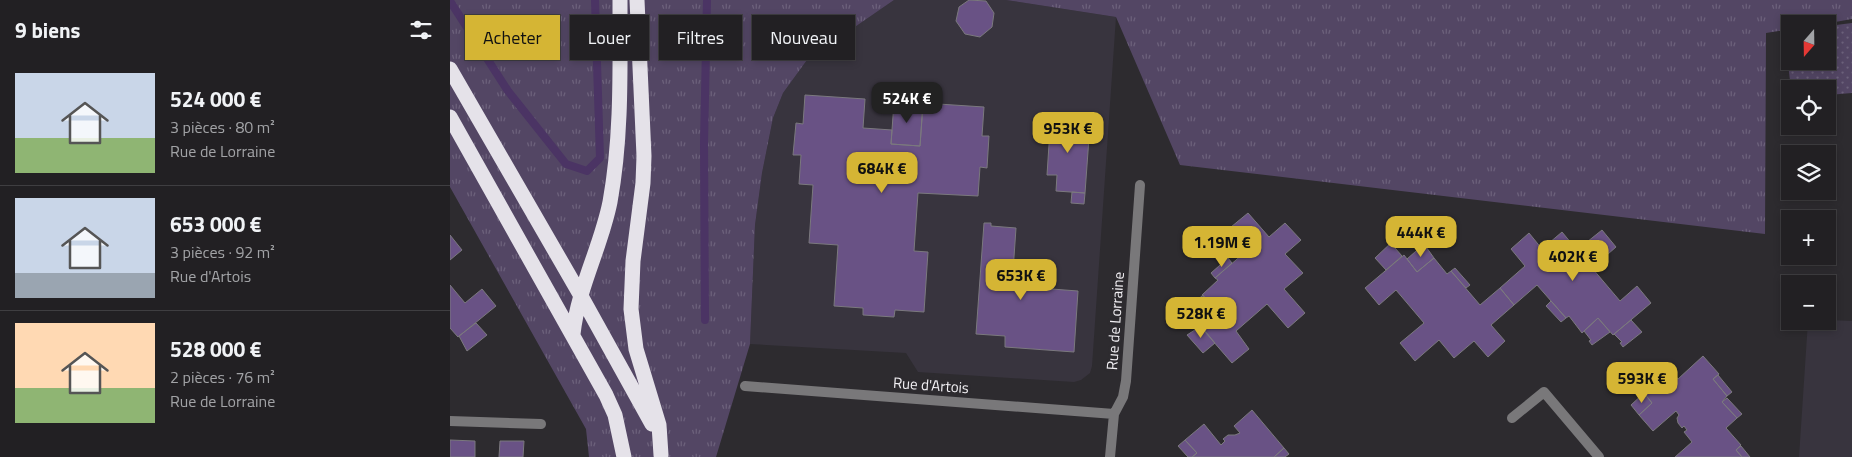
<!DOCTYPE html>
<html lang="fr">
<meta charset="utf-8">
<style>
body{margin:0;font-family:"Titillium Web",sans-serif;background:#2e2d30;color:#f1f3f6;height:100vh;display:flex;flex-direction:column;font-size:19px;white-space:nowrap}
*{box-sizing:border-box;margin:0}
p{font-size:16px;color:#a2a3a6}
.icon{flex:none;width:28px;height:28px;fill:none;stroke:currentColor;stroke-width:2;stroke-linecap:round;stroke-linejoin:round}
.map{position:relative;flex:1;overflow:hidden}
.drawer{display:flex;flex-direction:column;background:#222023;width:450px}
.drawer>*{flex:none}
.top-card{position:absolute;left:15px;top:15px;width:475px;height:45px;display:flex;gap:10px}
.needle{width:32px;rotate:200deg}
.controls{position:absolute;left:1331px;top:15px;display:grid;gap:10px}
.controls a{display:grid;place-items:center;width:55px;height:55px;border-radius:0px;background:#222023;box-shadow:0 2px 8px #0003,0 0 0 1px #3f3e41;font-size:25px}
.price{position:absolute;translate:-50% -42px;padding:0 11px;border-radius:10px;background:#d5b534;color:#111;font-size:16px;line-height:32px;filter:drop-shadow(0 1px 2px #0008)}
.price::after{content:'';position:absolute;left:50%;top:30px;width:15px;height:11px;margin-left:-8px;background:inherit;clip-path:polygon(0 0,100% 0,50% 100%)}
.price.selected{background:#222;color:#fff}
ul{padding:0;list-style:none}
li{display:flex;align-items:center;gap:15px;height:125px;padding:0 15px}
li+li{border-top:1px solid #3f3e41}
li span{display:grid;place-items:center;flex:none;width:140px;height:100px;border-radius:0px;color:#555}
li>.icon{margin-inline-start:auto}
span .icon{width:60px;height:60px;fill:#fffc;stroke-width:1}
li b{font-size:21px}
h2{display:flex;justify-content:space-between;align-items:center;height:60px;padding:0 15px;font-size:21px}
.tag{padding:0 18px;border-radius:0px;background:#222023;box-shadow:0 2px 8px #0003,0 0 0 1px #3f3e41;font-size:18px;line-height:45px}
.tag.selected{background:#d5b534;color:#111}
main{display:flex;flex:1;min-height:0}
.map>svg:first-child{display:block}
.built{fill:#38343e}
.grass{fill:url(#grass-tufts)}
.park{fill:url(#park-dots)}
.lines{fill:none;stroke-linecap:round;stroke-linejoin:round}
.stream{stroke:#4b3464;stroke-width:8}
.building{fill:#695285;stroke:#7b797e}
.minor{stroke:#79787a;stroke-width:10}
.motorway{stroke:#e5e2e9;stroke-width:15}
.labels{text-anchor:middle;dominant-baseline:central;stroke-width:5;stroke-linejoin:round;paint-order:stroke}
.street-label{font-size:15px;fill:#f2f0f4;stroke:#2d2b2f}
</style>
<main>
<section class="drawer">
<h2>9 biens<svg class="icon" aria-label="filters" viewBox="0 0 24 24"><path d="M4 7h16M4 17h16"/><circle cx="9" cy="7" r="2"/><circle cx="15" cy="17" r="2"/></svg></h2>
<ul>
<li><span style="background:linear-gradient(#c9d6e8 65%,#8fb573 0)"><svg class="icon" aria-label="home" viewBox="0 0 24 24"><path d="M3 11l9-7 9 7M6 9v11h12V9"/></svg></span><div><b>524 000 €</b><p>3 pièces · 80 m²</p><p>Rue de Lorraine</p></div></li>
<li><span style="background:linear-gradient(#c9d6e8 75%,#9aa5b1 0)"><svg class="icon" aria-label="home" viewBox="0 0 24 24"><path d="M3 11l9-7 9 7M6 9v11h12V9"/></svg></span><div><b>653 000 €</b><p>3 pièces · 92 m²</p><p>Rue d'Artois</p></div></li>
<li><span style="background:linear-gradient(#ffd9b3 65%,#8fb573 0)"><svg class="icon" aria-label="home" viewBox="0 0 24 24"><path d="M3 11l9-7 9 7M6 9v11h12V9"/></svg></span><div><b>528 000 €</b><p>2 pièces · 76 m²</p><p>Rue de Lorraine</p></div></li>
</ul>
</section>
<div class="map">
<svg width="1402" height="457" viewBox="0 0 1402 457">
<defs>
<pattern id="grass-tufts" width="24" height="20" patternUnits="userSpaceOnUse" patternTransform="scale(1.25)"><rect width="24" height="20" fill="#534664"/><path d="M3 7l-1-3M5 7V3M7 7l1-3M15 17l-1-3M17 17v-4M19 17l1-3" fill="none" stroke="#6c617b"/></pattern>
<pattern id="park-dots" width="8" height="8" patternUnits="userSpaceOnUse" patternTransform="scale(1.25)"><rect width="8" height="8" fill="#534664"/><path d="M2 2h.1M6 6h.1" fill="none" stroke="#6c617b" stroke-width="1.8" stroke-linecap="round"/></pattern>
</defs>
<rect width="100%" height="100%" fill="#2d2b2f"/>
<path class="built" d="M444 0H556L666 17 642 366 640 373 631 380 624 382 468 372 456 353 300 344 305 225 312 173 323 118 333 93 357 60Z
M1378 320 1402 321V457H1349L1358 321H1378Z"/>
<path class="grass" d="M0 0H444L357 60 333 93 323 118 312 173 305 225 300 344 266 457H139L136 429 0 187Z
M556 0H1402V19L1374 24H1340V29L1316 33 1315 234 730 165 666 17Z"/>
<path class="park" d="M1402 23V93L1378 95V89H1341L1334 30H1340V61H1378V26Z"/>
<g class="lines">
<path class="stream" d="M0 1 58 91 116 164 137 171 150 158 145 0
M255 320 254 143 257 0"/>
</g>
<path class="building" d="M519 0 536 1 544 13 542 27 530 37 515 34 506 21 509 7Z
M355 95 415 99 413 128 442 130 441 144 470 146 473 103 534 107 532 136H539L537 168 530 167 528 196 468 193 464 251 478 252 474 312 445 310 444 317 413 315V308L384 306 388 245 359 243 363 185 349 184 351 155H343L346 123 353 124Z
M444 102 473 104 470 146 441 144Z
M601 114 619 116 618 123 640 124 635 193 606 191 607 175H597Z
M622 192 635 193 634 204 621 203Z
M798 213 819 237 835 223 851 240 835 254 853 273 834 289 855 313 838 328 817 304 786 331 799 349 782 363 749 325 766 310 752 295 768 280 765 278 800 248 781 227Z
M534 223H541V226L566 228 562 286 628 291 624 352 555 347V336L526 334Z
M1152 230 1166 247 1142 268 1170 301 1187 286 1201 303 1163 335 1148 318 1132 333 1119 316 1116 318 1087 285 1064 305 1050 288 1075 266 1061 249 1079 233 1092 249 1112 232 1127 250Z
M0 235 12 250 0 260Z
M943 241 948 245 945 248 952 256 936 270 925 258Z
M974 244 984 258 967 272 957 259Z
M954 255 967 272 984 258 997 274 1001 271 1030 305 1050 288 1064 305 1041 325 1055 341 1038 357 1024 341 1004 358 989 340 965 361 950 343 974 323 946 290 929 305 915 288Z
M778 258 782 263 765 278 761 273Z
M1005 268 1020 285 1016 288 1001 271Z
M0 285 15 303 32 289 46 306 8 337 0 328Z
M753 295 766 310 754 321 739 304 743 301 744 303Z
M1101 301 1116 318 1111 322 1096 306Z
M1148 318 1160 332 1142 345 1139 341 1141 340 1134 331Z
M1181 320 1192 332 1173 347 1170 343 1172 342 1164 334Z
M26 323 37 335 17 351 9 336Z
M751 326 765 343 753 353 737 335Z
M1253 356 1269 374 1263 379 1277 396 1272 402 1287 418 1276 428 1291 445 1286 450 1292 457H1225L1242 442 1234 432 1237 430 1234 426 1232 428 1228 423 1227 418 1229 415 1226 411 1203 431 1189 415 1202 403 1194 393 1221 370 1228 379Z
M1268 375 1282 392 1277 396 1263 379Z
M1194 393 1202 403 1189 415 1181 405Z
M1277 398 1292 414 1287 418 1272 402Z
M802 410 834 448 824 457H742L747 453 735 440 754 424 771 445 775 441 773 439 778 435H785L790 433 784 426Z
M0 440 25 441V457H0Z
M735 440 747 453 742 457H738L728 446Z
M50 441H74L73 457H49Z
M1291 446 1300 457H1292L1286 450Z
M834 448 839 454 835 457H824Z"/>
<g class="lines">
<path class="minor" d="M295 386 664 414
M1062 418 1094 392 1149 457
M0 421 91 424
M660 457 664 414 673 397 676 381 690 185"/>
<path class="motorway" d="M187 0 194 156 193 183 183 261 181 309 186 349 209 425 211 455
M0 69 131 296 202 424
M0 117 156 395 165 415 174 457
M123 334C128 288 151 247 160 202 172 136 170 67 170 0"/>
</g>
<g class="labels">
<g class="street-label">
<text transform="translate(665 321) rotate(-86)">Rue de Lorraine</text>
<text transform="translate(481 385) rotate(4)">Rue d'Artois</text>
</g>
</g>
</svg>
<div class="controls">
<a><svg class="needle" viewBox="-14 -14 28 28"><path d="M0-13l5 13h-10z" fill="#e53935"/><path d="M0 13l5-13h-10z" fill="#a2a3a6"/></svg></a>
<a><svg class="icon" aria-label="locate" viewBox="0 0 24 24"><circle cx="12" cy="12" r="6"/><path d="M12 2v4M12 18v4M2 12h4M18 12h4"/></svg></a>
<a><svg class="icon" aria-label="layers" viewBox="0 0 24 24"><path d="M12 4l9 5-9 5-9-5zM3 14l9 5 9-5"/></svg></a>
<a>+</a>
<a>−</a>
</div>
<b class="price selected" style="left:457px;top:124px">524K €</b>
<b class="price" style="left:618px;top:154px">953K €</b>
<b class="price" style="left:432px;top:194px">684K €</b>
<b class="price" style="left:971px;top:258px">444K €</b>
<b class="price" style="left:772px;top:268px">1.19M €</b>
<b class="price" style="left:1123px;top:282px">402K €</b>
<b class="price" style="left:571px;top:301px">653K €</b>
<b class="price" style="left:751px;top:339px">528K €</b>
<b class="price" style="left:1192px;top:404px">593K €</b>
<div class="top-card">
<a class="tag selected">Acheter</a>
<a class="tag">Louer</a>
<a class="tag">Filtres</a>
<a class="tag">Nouveau</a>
</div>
</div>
</main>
